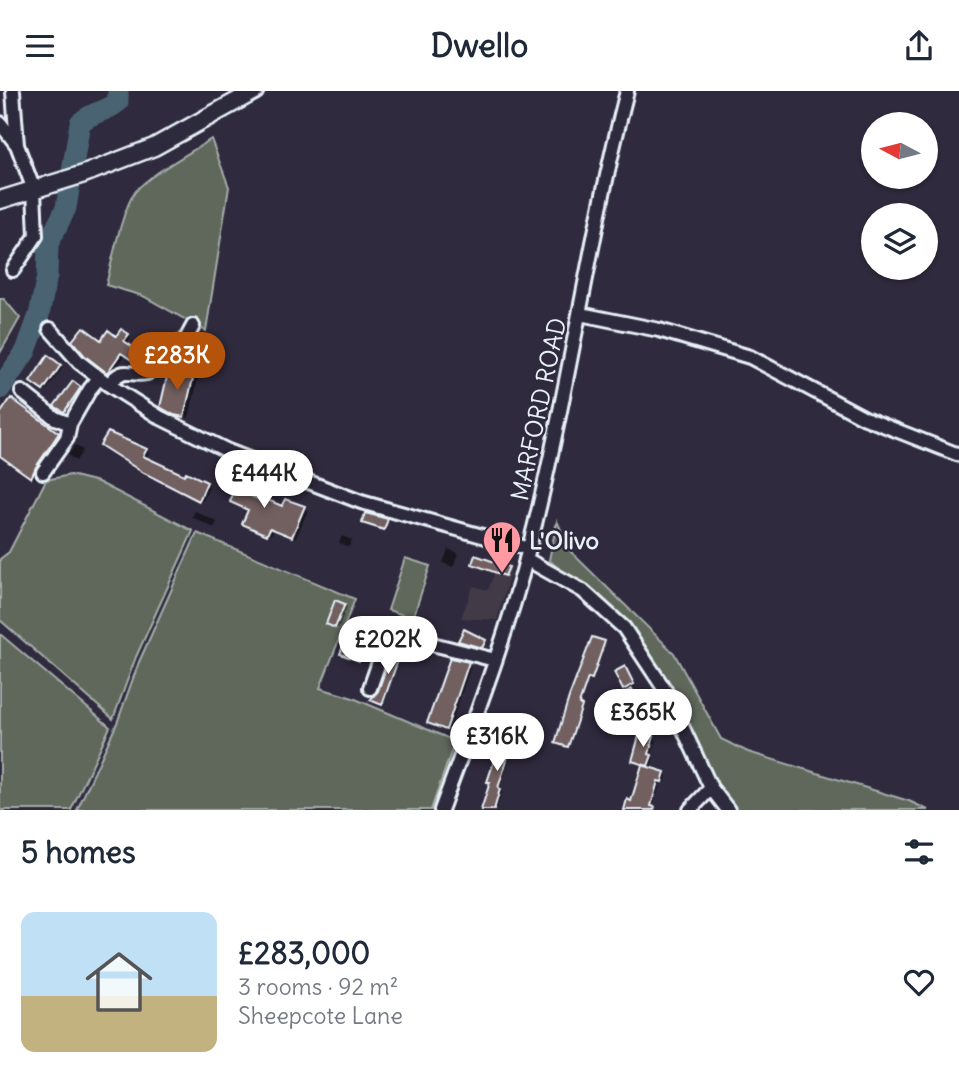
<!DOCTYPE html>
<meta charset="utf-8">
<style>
body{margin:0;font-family:Delius,sans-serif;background:#f6f6f7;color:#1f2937;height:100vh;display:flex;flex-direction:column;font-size:26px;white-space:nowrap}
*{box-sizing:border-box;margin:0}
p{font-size:23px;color:#747a83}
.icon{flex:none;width:38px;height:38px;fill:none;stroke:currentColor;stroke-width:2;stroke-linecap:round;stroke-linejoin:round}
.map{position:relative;height:719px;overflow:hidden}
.sheet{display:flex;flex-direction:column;background:#fff;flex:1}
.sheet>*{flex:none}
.needle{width:46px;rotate:277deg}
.tools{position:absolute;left:861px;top:21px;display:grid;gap:14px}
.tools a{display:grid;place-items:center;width:77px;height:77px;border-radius:50%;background:#fff;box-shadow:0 2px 5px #0004;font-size:35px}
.price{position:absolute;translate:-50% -60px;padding:0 16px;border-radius:24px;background:#fff;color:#222;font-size:23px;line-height:46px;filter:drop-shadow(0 2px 4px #0008)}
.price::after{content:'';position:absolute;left:50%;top:42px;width:21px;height:16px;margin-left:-10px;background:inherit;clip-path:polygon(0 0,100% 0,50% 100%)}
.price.current{background:#b45309;color:#fff}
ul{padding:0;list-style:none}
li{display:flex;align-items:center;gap:21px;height:175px;padding:0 21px}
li+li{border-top:2px solid #e0e1e3}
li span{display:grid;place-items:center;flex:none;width:196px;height:140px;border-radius:14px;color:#555}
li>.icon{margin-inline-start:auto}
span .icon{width:84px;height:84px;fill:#fffc;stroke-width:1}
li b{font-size:30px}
h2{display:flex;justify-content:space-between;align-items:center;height:84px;padding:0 21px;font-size:30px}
header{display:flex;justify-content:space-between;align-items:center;height:91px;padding:0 21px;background:#fff;font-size:32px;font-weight:800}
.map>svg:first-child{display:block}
.built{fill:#433a47}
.green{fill:#60685b;stroke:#a4acaa;stroke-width:2}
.shadow{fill:#0007}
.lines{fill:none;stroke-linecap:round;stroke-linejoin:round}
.river{stroke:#4a6373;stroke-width:21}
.building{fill:#725e5f;stroke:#e8f1f8;stroke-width:2}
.minor-casing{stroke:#e8f1f8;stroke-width:18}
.major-casing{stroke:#e8f1f8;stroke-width:21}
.minor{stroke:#2f2a3d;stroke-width:12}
.major{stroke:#2f2a3d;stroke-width:16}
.labels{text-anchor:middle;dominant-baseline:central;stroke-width:5;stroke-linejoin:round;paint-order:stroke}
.street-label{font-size:24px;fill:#e8f1f8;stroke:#2f2a3d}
.poi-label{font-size:24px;font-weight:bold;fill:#e8f1f8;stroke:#2f2a3d;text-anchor:start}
</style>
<header><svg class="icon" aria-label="menu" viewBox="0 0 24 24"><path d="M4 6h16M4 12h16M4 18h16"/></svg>Dwello<svg class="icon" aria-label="share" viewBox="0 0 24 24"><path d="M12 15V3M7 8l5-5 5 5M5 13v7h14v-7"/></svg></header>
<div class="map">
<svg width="959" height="719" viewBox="0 0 959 719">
<rect width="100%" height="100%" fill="#2f2a3d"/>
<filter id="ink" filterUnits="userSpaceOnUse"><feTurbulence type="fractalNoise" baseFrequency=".0143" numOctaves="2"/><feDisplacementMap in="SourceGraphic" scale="14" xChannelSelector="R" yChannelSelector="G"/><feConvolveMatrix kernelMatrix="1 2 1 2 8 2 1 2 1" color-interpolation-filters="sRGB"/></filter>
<g filter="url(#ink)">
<path class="built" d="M498 458 508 465 511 479 497 529 461 527 473 495 488 499 501 464Z"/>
<path class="green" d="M211 48 229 96 206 240 143 205 106 194C112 171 122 118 135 101 148 84 192 61 211 48Z
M0 208H4L20 227 0 262Z
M70 384 98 391 193 440 136 566 113 628 0 529V468L9 461 46 389Z
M557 430 571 461 674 562 721 648 748 661 909 710 928 719H734L708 687 623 532 549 469Z
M197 442 355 508 320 597 353 607 455 650 431 719H77L117 632 139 571Z
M405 467 430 475 413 527 388 519Z
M0 543 110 636 71 719H0Z"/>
<path class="shadow" d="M122 240 131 247 126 254 151 270 145 275 126 263 112 282 108 280 102 251 117 247Z
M49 267 63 276 46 300 32 290Z
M193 284 198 287 189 327 162 315Z
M74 292 83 298 68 321 57 315Z
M17 312 63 348 41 379 37 389 0 363V326Z
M109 343 149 361 146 368 185 387 187 383 210 394 203 410 183 401Z
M75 354 83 359 76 370 68 364Z
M245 394 249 396 245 404 268 414 283 417 286 410 308 419 296 447 274 438 271 444 248 435 250 419 236 413Z
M195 420 217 431 214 437 192 426Z
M342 445 352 449 349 456 339 452Z
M448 458 458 462 453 476 443 472Z
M336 511 347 516 338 537 328 532Z
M377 529 386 532 383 538 375 535Z
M347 549 367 557 362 570 344 564Z
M604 552 593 587 589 586 579 615 582 617 569 655 557 651Z
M451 569 471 575 449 639 432 633Z
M625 577 636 595 629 598 634 602 648 631 639 635 636 634 630 601 625 598Z
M653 647 656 648 651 665 654 667 651 675 637 671Z
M513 648 515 650 499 700 502 701 496 719H484L492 691Z
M664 683 667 685 665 691 661 690 652 719H625L628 710 633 712Z"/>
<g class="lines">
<path class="river" d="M0 298 26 260 39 224 47 185 48 153 66 117 80 32C95 18 104 23 118 11V0"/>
</g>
<path class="building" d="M83 236 101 249 108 239 116 245 121 238 129 243 124 250 148 266 142 274H139L121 262 107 282 85 265 72 250Z
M48 264 61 274 43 300 30 291Z
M169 277 194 283 184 326 174 324 160 316Z
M73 290 81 296 64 321 54 315Z
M11 307 59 342 36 376 31 387 0 365V323Z
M108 341 147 358 143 365 184 384 186 381 207 391 199 410 142 381 100 354Z
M224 383 246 392 242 401 267 412 268 409 282 415 285 408 305 415 292 446 270 437 267 444 242 433 248 419 230 411 234 400 219 394Z
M365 422 388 428 384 439 362 432Z
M475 464 509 476 505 485 472 473Z
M335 509 345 513 335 537 326 533Z
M464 538 486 549 482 557 458 550Z
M592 546 605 550 592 588 588 587 579 613 582 615 568 656 555 652 569 606Z
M346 547 365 554 359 570 340 563Z
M394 555H403L382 614 370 609 378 600Z
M450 567 469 571 446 639 427 632Z
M625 575 634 593 623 599 614 581Z
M632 598 647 629 635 635 620 604Z
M640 641 654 645 649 663 652 664 648 675 632 670Z
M503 643 514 647 498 697 500 698 494 719H481L490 691H487Z
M642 674 665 681 662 691 658 690 651 715 655 716 654 719H624L627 708 631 710Z"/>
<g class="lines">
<g class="minor-casing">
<path id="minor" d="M13 0 17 54
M0 32 17 54 34 99 36 145 13 179
M580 223 659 239 750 266 865 327 959 364
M50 238 79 271 109 294 161 327 228 360 361 411 529 458
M109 294C122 274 130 286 147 282L168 256 185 250 193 235
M22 301 55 327 70 333
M43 381 67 347 70 333 90 298 99 287
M526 468 583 500 624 537 665 599 711 697 728 719
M374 549 401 545 495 569
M370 597 388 545
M441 719C473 632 507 546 529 457 568 306 588 151 627 0
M690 719 711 697"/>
</g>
<g class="major-casing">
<path id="major" d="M0 109 84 83 154 56 255 0"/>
</g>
<use href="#minor" class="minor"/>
<use href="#major" class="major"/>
</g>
</g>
<defs>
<g id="restaurant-pin" transform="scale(2.0125)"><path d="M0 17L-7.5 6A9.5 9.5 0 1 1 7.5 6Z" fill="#ff9aa2" stroke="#2f2a3d"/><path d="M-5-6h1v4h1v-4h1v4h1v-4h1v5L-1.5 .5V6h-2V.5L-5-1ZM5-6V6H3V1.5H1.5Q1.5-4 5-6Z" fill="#111"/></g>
</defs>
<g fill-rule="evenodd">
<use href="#restaurant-pin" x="502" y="449"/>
</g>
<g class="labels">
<g class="street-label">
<text transform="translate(538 318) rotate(-78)">MARFORD ROAD</text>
</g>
<g class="poi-label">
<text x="529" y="449">L'Olivo</text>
</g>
</g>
</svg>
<div class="tools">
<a><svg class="needle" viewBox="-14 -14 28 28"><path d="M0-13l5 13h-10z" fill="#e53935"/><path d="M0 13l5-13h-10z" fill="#747a83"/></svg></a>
<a><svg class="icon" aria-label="layers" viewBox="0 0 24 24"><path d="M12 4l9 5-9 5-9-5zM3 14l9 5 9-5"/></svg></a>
</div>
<b class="price current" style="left:177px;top:301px">£283K</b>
<b class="price" style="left:264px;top:419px">£444K</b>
<b class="price" style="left:388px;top:585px">£202K</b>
<b class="price" style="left:643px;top:658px">£365K</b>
<b class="price" style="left:497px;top:682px">£316K</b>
</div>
<section class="sheet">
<h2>5 homes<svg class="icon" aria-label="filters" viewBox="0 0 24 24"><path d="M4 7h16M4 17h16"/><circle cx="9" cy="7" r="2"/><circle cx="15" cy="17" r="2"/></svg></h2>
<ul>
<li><span style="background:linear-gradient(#bfe0f5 60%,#c2b280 0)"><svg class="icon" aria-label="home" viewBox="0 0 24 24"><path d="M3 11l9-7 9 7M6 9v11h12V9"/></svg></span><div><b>£283,000</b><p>3 rooms · 92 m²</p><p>Sheepcote Lane</p></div><svg class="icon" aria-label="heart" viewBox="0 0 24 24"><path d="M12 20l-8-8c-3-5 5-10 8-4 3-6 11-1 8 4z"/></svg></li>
</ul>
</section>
